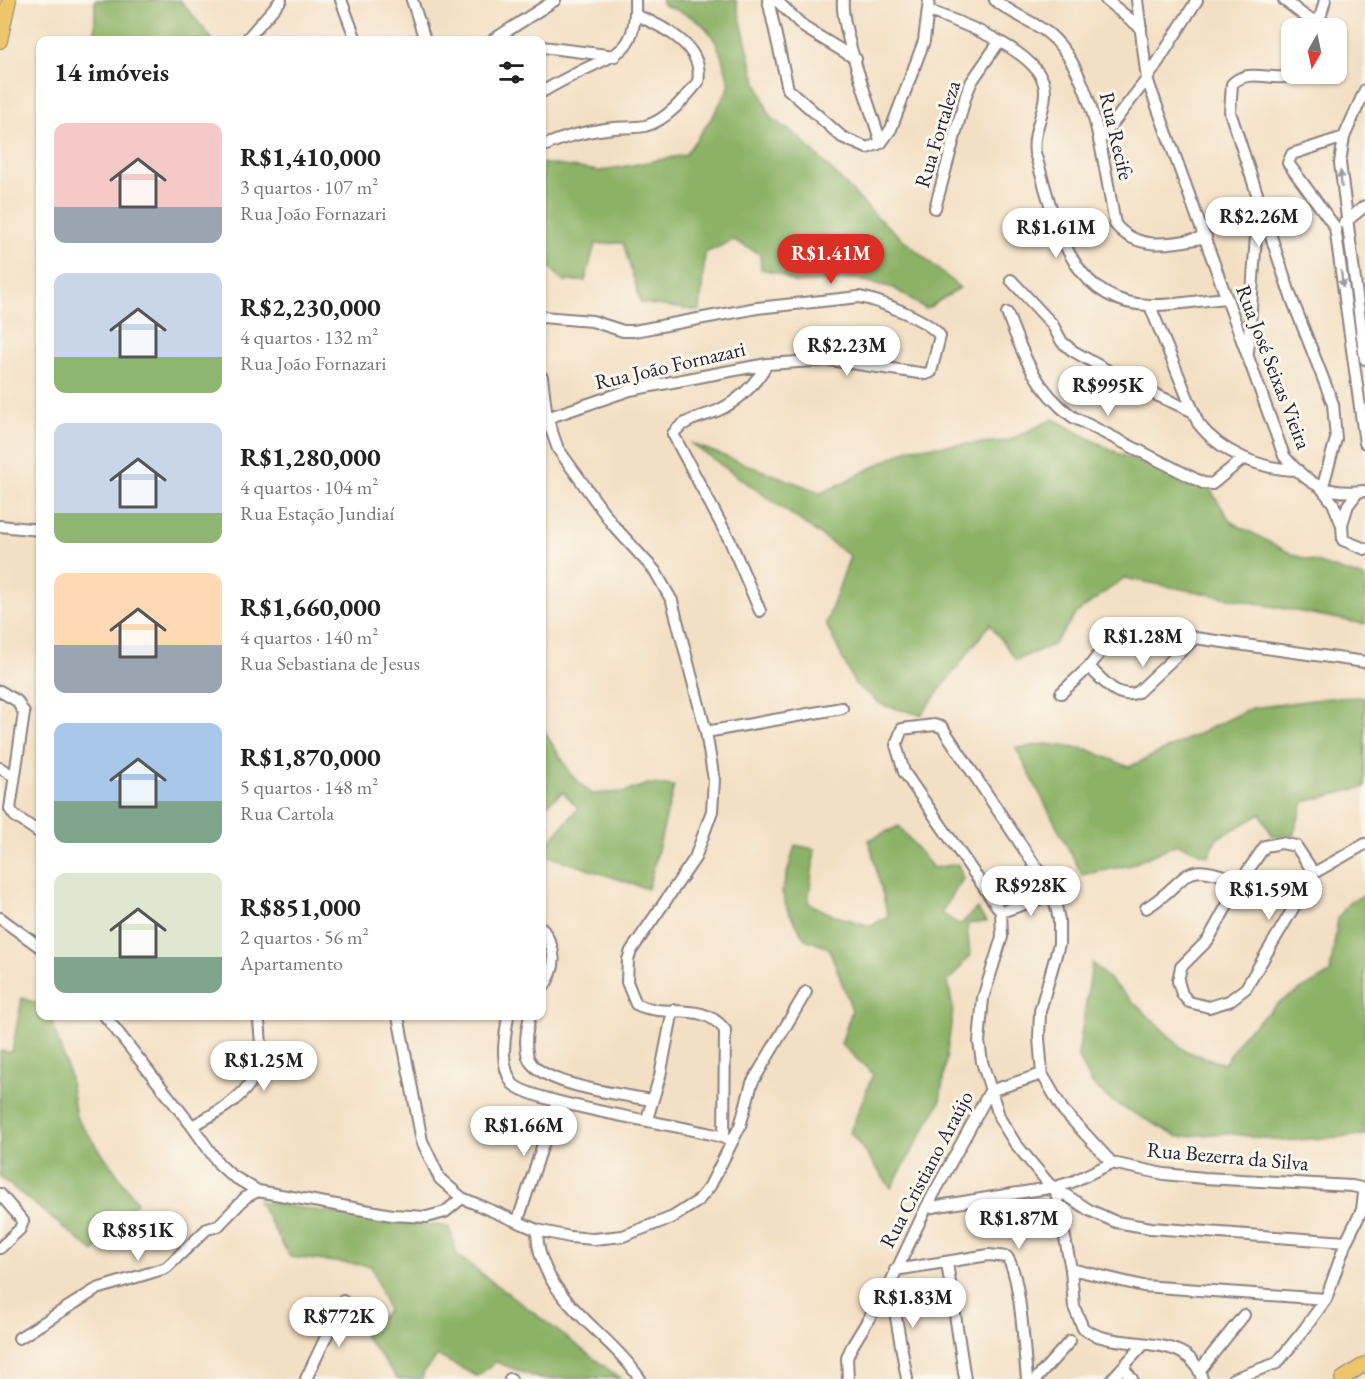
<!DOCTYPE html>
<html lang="pt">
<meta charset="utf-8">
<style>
body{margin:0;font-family:"EB Garamond",serif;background:#f6f6f6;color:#222;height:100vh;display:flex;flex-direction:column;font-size:22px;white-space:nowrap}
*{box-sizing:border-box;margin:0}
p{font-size:20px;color:#767676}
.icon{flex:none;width:33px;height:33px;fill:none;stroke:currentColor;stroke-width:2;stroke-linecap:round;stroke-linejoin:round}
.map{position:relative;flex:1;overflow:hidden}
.side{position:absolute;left:36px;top:36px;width:510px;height:984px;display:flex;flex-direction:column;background:#fff;border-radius:12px;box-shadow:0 2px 4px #0004}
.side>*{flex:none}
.needle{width:39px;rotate:189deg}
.tools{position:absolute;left:1281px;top:18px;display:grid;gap:12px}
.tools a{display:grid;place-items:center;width:66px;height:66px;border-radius:12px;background:#fff;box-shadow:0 2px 4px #0004;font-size:30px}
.price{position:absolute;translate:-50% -51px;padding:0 14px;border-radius:21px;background:#fff;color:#222;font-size:20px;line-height:39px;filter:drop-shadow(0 2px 3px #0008)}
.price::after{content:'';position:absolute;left:50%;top:36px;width:18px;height:14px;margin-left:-9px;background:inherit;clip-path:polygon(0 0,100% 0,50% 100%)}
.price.active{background:#d93025;color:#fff}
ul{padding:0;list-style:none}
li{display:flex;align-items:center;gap:18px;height:150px;padding:0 18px}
li span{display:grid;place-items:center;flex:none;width:168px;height:120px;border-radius:12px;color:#555}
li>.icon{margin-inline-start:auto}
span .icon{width:72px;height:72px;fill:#fffc;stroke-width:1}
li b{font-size:26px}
h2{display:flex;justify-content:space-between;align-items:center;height:72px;padding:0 18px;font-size:26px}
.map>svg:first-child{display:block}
.forest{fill:#8cb266;stroke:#576a50;stroke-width:1.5}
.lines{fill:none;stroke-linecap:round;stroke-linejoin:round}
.minor-casing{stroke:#8a807f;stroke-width:14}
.major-casing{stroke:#8a807f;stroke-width:16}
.minor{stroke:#fff;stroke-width:10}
.major{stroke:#eec569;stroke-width:14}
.oneway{fill:#9c9ca7}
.labels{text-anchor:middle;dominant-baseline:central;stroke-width:6;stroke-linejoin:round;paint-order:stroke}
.street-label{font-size:21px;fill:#22223b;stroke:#fbf7ec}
</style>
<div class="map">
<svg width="1365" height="1379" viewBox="0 0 1365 1379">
<rect width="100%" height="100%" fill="#fbf7ec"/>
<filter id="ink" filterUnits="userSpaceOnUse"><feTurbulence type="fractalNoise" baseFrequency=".0167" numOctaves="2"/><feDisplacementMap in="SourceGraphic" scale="12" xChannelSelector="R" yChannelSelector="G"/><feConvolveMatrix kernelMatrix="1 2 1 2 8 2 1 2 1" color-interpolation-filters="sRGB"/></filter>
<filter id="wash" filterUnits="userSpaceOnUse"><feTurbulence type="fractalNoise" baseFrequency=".008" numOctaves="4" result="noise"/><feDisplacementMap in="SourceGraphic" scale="24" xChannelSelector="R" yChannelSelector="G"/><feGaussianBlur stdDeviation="1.35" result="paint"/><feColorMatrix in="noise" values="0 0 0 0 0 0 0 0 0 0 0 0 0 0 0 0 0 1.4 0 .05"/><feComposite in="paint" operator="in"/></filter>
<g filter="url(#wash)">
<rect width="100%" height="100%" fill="#f3dfc3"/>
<path class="forest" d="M95 0H180L213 40H95Z
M661 0H736L753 71 770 117 800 138 877 217 960 288 926 309 894 288 855 279 795 283 778 273 761 269 760 254 734 240 705 253 700 311 641 303 623 243 595 244 585 281H563L542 259V163L600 171 685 155 713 116 730 85C716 37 714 22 663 5Z
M1053 419 1121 455 1210 489 1231 522 1294 555 1365 578V624L1124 578 1077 613 1053 645 1016 660 990 624 921 715 882 705 855 684 826 624 850 556 690 443 822 493 911 448 1007 441Z
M1365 697V787L1304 802 1293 836H1272L1261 814 1216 839 1209 856 1177 844 1131 865 1082 875 1016 748 1046 744 1087 749 1129 767 1252 708 1329 698Z
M542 728 573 777 592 794 625 792 648 784 674 786 648 889 542 854V851L578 808 563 792 542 808Z
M899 826 933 868 958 864 963 879 941 913 960 925 977 908 986 922 967 924 970 955 948 982 953 1010 940 1102 891 1188 850 1132 873 1074 841 1044 852 1010 829 948 805 939 787 909 782 892 795 845 815 849 808 903 833 915 871 926 888 916 869 840Z
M1365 895V1135L1282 1141 1227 1133 1178 1137 1113 1102 1091 1083 1078 1056 1092 963 1185 1051 1224 1064 1243 1035 1278 1003 1330 973 1338 918 1350 901Z
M22 998 40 1004V1016H50L69 1074 76 1117 137 1202 94 1252 0 1177V1051L12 1052Z
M258 1201 396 1223 449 1226 457 1255 620 1378 540 1379 496 1362 477 1376 438 1356 424 1371 422 1379H398L362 1333 388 1311 371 1266 290 1257Z"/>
</g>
<g filter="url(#ink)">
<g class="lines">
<g class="minor-casing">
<path id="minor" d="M341 0 356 40
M412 0 425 40
M768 0 788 89 842 137 867 148 881 143 891 129 924 41 929 0
M776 0 805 28 856 59
M843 0C840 28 872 112 881 143
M995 0C1011 14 1033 21 1049 34 1095 73 1104 167 1115 224 1138 253 1175 243 1206 237
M1106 0 1141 28
M1137 0 1147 79 1284 456C1309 486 1327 495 1365 491
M1284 0 1306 17 1319 22 1317 28
M929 11C960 22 1048 54 1045 94 1044 115 1032 132 1035 153 1054 215 1067 303 1149 305 1174 306 1201 300 1226 298
M1319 22 1325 0
M246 40 281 0
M493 40 555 0
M542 47 615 56
M1295 74C1274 84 1250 66 1232 84L1230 112 1290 294 1333 404 1336 439 1322 489
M1365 90 1344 137 1340 163 1365 359
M542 92C555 84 569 77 583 70 621 52 637 49 635 0
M1344 137 1292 154 1288 163 1335 227 1365 443
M1099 141 1147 79 1197 0
M542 147C564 136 588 131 613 128 623 127 635 128 645 126 666 121 685 98 698 82 705 46 662 26 636 15
M935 208 966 95 972 81 999 42
M1344 223 1365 206
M1011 280 1052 324 1062 342 1073 351 1132 384 1194 412
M1150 306 1198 423C1220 452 1261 470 1298 470
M1007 313C1023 355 1035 389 1073 417L1203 483 1212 484 1244 458
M542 317 592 321 623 331H634L757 308 859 297C878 300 929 320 940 336L931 372 926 374 830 360 767 364
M1248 352 1258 206
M542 377 547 418 558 449 613 525 655 571 672 601 706 732 714 780 712 811 695 858 631 951 628 960 627 982 636 1004C666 1019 702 1000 725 1030L724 1138
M547 418 630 390 767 364C756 383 740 400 719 410 704 417 683 419 673 434L730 541 760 611
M1322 489 1333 503 1342 525 1343 540 1365 549
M1342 524 1348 505 1358 492
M0 526 40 530
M1089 667C1103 680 1118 701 1138 692L1195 638
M0 691 17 701 24 713 10 809 15 816 40 833
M1061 693 1089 667 1112 637 1126 627 1139 624 1154 625 1195 638 1365 662
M706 732 842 708
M0 768 14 776
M1314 873 1296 846 1281 843 1265 846 1240 882 1208 940 1181 967 1178 981 1182 994 1189 1002 1209 1007 1229 1001 1246 988 1314 873 1365 844
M1146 908C1192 880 1178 857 1240 882
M1001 912 1051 895
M0 918 40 947
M542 928C557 950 558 968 542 989
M105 1016 192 1126 219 1164 231 1175 258 1191 392 1215 427 1217 445 1212 462 1198
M398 1016 422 1141 440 1179 462 1198 537 1230 570 1237 594 1239 623 1236 673 1217 698 1201 710 1186 740 1126 752 1083 806 992
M508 1016C505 1037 499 1063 512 1083 525 1101 663 1123 693 1130 704 1133 718 1134 728 1140
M530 1016C527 1029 524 1043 528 1057 536 1085 625 1095 651 1100
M647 1119 660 1076 673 1010
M192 1126C245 1098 269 1080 258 1016
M1055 1187 1071 1269 1074 1307 1083 1328C1115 1354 1189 1328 1202 1379
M0 1194 23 1221 20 1229 0 1248
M926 1208 1055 1187 1072 1182 1112 1163
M518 1220 557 1102
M537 1230C537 1297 606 1328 640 1379
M947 1263 965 1379
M1071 1269 1143 1286 1326 1299
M895 1270 989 1255 1007 1257C1021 1276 1024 1352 1027 1379
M890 1284 907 1379
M19 1338 97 1289 166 1268 207 1229 218 1226 246 1197 258 1191
M1123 1367 1132 1379
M1199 1371 1244 1315
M306 1379 343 1301
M510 1379H511
M848 1379 847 1358 851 1348 890 1284 926 1208 990 1091 1042 1074
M1036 1379 1070 1341
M1112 1379 1144 1344
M1233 1379 1277 1363 1303 1331 1326 1299 1346 1242 1362 1210 1364 1193 1361 1188 1352 1186 1204 1178 1164 1174 1112 1163 1063 1110 1042 1074 1039 1038 1040 1011 1059 944V920L1056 906 1046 882 942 727 934 725 902 729 896 745 904 772 1001 912 1002 937 983 998 979 1042 982 1062 1000 1119 1015 1143 1049 1184 1089 1210 1116 1222 1151 1228 1346 1242"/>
</g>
<g class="major-casing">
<path id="major" d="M0 41 9 0
M1342 1379 1365 1364"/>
</g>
<use href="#minor" class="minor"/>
<use href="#major" class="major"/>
</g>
<defs><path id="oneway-solid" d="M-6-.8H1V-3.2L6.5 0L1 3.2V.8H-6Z" transform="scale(1.5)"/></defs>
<g class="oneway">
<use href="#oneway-solid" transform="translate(1341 179) rotate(-94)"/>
<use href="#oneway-solid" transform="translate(1342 279) rotate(83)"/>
</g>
</g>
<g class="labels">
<g class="street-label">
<text transform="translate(937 134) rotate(-73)">Rua Fortaleza</text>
<text transform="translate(1117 136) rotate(77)">Rua Recife</text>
<text transform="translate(670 365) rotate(-13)">Rua João Fornazari</text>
<text transform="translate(1274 367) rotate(69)">Rua José Seixas Vieira</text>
<text transform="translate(1228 1156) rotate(5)">Rua Bezerra da Silva</text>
<text transform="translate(926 1169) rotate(-62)">Rua Cristiano Araújo</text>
</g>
</g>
</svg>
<div class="tools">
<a><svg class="needle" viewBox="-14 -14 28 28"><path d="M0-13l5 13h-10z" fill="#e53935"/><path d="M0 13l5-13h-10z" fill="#767676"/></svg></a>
</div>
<b class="price" style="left:1259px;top:248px">R$2.26M</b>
<b class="price" style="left:1056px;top:259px">R$1.61M</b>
<b class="price active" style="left:831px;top:285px">R$1.41M</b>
<b class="price" style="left:847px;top:377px">R$2.23M</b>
<b class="price" style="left:1108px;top:417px">R$995K</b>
<b class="price" style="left:1143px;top:668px">R$1.28M</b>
<b class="price" style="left:1031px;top:917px">R$928K</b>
<b class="price" style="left:1269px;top:921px">R$1.59M</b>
<b class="price" style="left:264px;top:1092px">R$1.25M</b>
<b class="price" style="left:524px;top:1157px">R$1.66M</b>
<b class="price" style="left:1019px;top:1250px">R$1.87M</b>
<b class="price" style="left:138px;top:1262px">R$851K</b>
<b class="price" style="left:913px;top:1329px">R$1.83M</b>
<b class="price" style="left:339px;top:1348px">R$772K</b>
<section class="side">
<h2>14 imóveis<svg class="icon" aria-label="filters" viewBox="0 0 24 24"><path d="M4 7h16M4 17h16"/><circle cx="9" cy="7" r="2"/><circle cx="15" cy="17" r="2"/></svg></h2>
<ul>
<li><span style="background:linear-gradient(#f6c9c9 70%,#9aa5b1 0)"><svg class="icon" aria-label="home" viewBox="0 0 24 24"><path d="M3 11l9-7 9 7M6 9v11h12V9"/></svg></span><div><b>R$1,410,000</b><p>3 quartos · 107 m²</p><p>Rua João Fornazari</p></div></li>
<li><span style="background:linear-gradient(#c9d6e8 70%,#8fb573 0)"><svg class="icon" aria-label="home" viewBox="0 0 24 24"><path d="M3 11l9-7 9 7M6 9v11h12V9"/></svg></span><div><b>R$2,230,000</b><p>4 quartos · 132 m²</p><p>Rua João Fornazari</p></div></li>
<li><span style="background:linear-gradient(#c9d6e8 75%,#8fb573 0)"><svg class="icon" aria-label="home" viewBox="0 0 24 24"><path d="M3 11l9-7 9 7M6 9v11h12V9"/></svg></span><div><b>R$1,280,000</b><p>4 quartos · 104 m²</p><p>Rua Estação Jundiaí</p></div></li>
<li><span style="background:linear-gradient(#ffd9b3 60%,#9aa5b1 0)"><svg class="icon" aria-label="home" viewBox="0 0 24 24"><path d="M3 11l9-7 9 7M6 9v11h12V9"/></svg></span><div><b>R$1,660,000</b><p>4 quartos · 140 m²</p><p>Rua Sebastiana de Jesus</p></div></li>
<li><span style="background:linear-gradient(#a9c7e8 65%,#7fa58c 0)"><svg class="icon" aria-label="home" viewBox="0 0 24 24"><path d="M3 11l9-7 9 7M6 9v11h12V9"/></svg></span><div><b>R$1,870,000</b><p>5 quartos · 148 m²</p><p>Rua Cartola</p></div></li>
<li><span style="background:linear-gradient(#dfe7d0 70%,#7fa58c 0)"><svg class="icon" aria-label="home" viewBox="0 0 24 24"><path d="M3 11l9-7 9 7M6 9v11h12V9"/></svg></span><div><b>R$851,000</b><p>2 quartos · 56 m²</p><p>Apartamento</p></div></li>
</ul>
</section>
</div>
